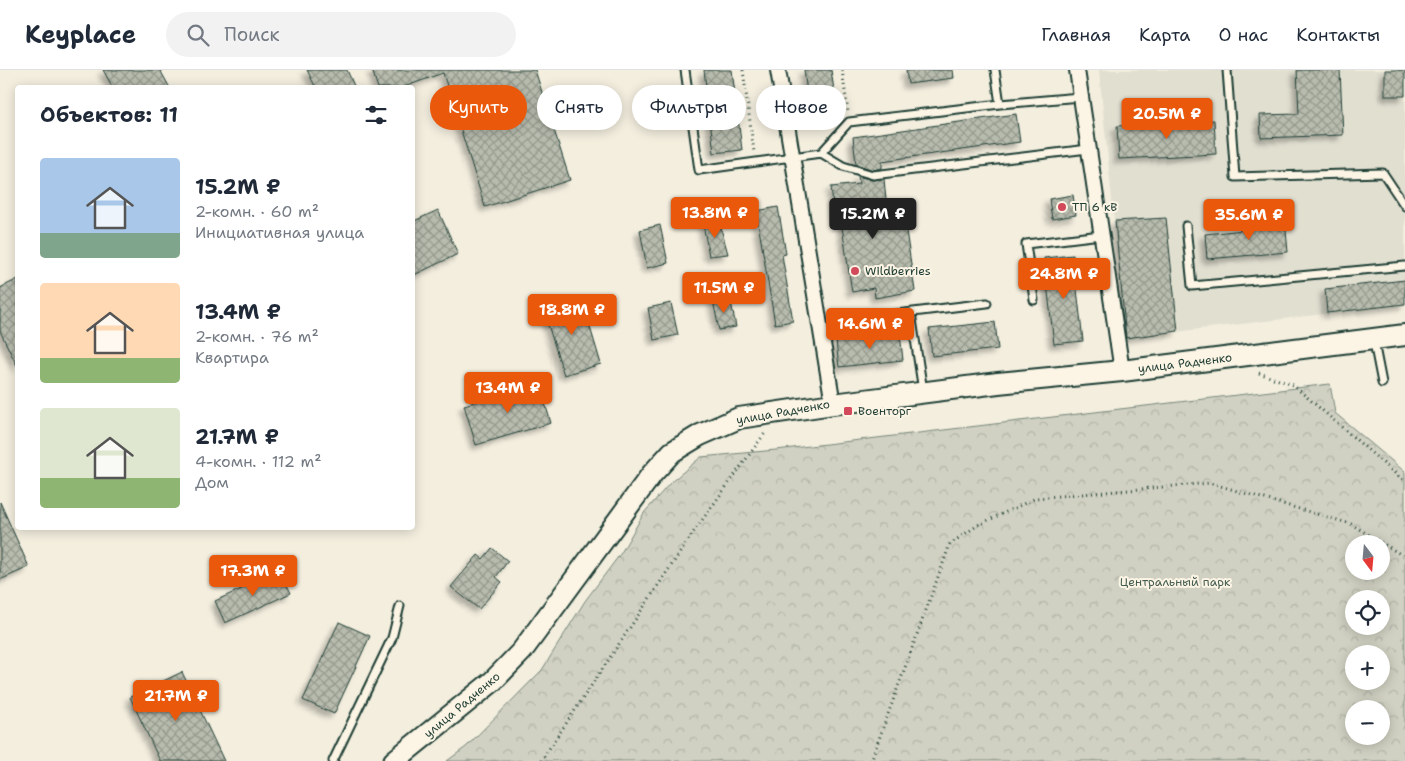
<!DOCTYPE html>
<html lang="ru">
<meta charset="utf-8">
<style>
body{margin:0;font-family:"Shantell Sans",sans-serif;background:#f2f2f3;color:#1f2937;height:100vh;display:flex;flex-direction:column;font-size:19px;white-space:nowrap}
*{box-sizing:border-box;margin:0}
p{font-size:16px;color:#747a83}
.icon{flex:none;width:28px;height:28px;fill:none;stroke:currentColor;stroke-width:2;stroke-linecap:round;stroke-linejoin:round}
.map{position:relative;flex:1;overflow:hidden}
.details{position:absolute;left:15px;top:15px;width:400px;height:445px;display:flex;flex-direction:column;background:#fff;border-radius:5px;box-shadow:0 2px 12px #0003}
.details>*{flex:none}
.top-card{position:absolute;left:430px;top:15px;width:475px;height:45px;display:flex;gap:10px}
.needle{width:32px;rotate:164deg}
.buttons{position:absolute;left:1345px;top:465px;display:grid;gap:10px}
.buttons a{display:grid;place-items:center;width:45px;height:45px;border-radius:50%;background:#fff;box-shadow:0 2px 12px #0003;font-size:25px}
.price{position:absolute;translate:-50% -42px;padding:0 11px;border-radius:5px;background:#ea580c;color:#fff;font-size:16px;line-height:32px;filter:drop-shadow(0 1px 2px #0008)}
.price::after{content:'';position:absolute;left:50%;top:30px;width:15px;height:11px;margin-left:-8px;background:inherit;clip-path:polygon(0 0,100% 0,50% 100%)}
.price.active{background:#222;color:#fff}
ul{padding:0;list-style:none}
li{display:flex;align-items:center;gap:15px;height:125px;padding:0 25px}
li span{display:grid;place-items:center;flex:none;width:140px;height:100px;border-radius:5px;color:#555}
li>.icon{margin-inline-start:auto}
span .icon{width:60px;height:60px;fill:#fffc;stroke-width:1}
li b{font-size:21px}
h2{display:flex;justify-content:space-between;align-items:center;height:60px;padding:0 25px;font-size:21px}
.pill{padding:0 18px;border-radius:22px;background:#fff;box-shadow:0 2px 12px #0003;font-size:18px;line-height:45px}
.pill.active{background:#ea580c;color:#fff}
header{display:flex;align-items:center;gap:30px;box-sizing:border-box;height:70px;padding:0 25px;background:#fff;border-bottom:1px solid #e0e1e3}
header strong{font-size:24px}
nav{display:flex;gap:28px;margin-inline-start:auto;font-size:18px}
.search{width:350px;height:45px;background:#f2f2f3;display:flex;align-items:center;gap:12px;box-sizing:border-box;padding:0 18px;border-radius:28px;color:#747a83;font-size:19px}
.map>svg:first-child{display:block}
.built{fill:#e1dfd0}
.park{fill:url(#park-crowns);stroke:#78877b;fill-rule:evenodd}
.building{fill:url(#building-cross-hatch);stroke:#1f3d34;filter:url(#shadow)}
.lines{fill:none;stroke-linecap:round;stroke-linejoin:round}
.lane-casing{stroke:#1f3d34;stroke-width:11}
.street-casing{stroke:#1f3d34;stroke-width:18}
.secondary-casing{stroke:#1f3d34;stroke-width:24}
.path{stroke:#1f3d34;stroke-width:3;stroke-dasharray:1 4;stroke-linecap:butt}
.lane{stroke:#fcf5e5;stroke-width:7}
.street{stroke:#fcf5e5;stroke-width:14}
.secondary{stroke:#fcf5e5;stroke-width:20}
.poi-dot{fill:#d1495b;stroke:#fcf5e5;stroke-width:2}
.labels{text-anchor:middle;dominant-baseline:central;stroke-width:4;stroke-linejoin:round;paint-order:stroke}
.poi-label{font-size:12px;fill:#1f3d34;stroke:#fcf5e5;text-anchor:start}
.street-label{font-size:12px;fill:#1f3d34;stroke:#fcf5e5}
.park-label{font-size:12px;fill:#425b50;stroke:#fcf5e5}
</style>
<header>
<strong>Keyplace</strong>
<div class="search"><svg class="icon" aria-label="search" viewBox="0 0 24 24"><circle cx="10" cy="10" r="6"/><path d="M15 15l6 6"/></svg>Поиск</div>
<nav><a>Главная</a><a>Карта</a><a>О нас</a><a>Контакты</a></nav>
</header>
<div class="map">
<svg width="1405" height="691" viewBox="0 0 1405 691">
<defs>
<pattern id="park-crowns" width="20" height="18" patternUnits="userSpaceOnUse" patternTransform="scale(1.25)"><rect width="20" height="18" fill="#d0d1c2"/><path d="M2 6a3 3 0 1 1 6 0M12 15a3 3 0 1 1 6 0" fill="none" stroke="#b2b4a7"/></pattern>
<pattern id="building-cross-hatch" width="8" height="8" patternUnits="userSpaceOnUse" patternTransform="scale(1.25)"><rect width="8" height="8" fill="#b8bcae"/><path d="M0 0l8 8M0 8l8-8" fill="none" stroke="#959a8e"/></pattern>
<filter id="shadow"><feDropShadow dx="-4.5" dy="4.5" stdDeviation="2.5" flood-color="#0004"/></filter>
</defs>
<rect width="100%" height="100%" fill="#f3eede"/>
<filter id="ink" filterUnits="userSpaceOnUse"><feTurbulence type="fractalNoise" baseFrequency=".02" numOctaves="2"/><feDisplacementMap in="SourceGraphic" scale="10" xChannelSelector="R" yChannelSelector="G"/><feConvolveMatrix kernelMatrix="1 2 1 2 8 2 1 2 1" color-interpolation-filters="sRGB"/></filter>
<g filter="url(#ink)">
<path class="built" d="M1099 0H1405V234L1126 268Z"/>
<path class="park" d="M1330 314 1335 343 1405 402V691H447L466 677 542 600 585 531 621 483 644 443 670 413 701 387 776 380ZM1354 474H1381V501H1354ZM1354 529H1381V556H1354ZM1354 584H1381V611H1354ZM1354 639H1381V666H1354Z"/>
<path class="building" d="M103 0H160L170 18H113Z
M307 0H347L355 18H316Z
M372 0H535L570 110 485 137 443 3 401 18H378Z
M704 0H732L742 80 714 83Z
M804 0H831L835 27 808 31Z
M906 0H953L954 8 908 14Z
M1297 0H1340L1343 65 1261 68 1260 45 1299 44Z
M1385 0H1405V26H1385Z
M1016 44 1020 72 882 91V98L873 100 856 94 853 67Z
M1214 50 1216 84 1119 89 1117 56Z
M858 106 872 110 884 109 888 150 904 147 915 221 875 228 874 218 852 222 840 144 834 145 831 117 859 114Z
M1073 125 1076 145 1052 149 1049 129Z
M778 137 786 184 782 185 793 251 775 254 756 141Z
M438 140 458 184 412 206V152Z
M1166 148 1178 261 1126 268 1115 151Z
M1285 150 1288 182 1207 189 1205 164 1253 159 1252 153Z
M719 151 728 184 709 186 703 154Z
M660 155 668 193 647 198 640 160Z
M1073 185 1083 271 1054 274 1044 188Z
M18 209V298L0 261V218Z
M1405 210V234L1327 243 1325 219Z
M581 227 601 294 564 305 543 239Z
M730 227 736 257 719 260 713 230Z
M671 233 678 265 654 270 648 238Z
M995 252 998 279 932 286 929 259Z
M900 264 903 290 839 297 836 271Z
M539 313 551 353 476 375 464 335Z
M0 432 29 497 0 510Z
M492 478 508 491 496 507 502 512 479 539 451 517 478 485 483 489Z
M280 501 291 523 225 553 215 531Z
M339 552 370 566 334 644 303 630Z
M182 602 224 691H160L130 627Z"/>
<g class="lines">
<g class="lane-casing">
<path id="lane" d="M685 0 699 100 821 83 849 52 1000 34 1080 27
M995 0 1000 34
M1227 0 1235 107 1383 103 1405 136
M821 83 843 96 873 105 1088 79
M1186 156 1192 216 1405 196
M1034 230 1026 174 1101 165
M911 243 923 321
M839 251 987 233
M1374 272 1382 313
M333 691 392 568 400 536"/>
</g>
<g class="street-casing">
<path id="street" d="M778 0 833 334
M1077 0 1122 301"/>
</g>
<g class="secondary-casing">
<path id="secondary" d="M394 691 493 611 522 581 652 404 672 382 700 365 739 348 833 334 998 313 1122 301 1405 265"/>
</g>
<path class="path" d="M743 0 754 82
M842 0 848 42
M1259 303 1293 315 1405 412
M541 691 695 460 765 363
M871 691 950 474 978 455 1036 428 1210 413 1351 454 1405 487"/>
<use href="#lane" class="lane"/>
<use href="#street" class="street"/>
<use href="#secondary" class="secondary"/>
</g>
</g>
<g class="poi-dot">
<circle cx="1062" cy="137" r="5"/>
<circle cx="855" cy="201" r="5"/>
<rect x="843" y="336" width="10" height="10" rx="2.5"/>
</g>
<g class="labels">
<g class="poi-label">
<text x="1072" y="137">ТП 6 кВ</text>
<text x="865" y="201">Wildberries</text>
<text x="858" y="341">Военторг</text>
</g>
<g class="street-label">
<text transform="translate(1185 293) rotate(-7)">улица Радченко</text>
<text transform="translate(783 342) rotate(-10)">улица Радченко</text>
<text transform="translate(462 635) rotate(-40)">улица Радченко</text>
</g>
<g class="park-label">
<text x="1175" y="512">Центральный парк</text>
</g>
</g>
</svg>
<div class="buttons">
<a><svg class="needle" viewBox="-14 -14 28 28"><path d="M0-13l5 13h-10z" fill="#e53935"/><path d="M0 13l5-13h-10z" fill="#747a83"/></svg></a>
<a><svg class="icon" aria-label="locate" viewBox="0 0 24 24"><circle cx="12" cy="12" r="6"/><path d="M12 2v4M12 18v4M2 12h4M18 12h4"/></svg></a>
<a>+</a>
<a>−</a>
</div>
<b class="price" style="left:1167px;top:70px">20.5M ₽</b>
<b class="price" style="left:715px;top:169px">13.8M ₽</b>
<b class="price active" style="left:873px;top:170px">15.2M ₽</b>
<b class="price" style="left:1249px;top:171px">35.6M ₽</b>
<b class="price" style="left:1064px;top:230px">24.8M ₽</b>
<b class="price" style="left:724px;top:244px">11.5M ₽</b>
<b class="price" style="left:572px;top:266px">18.8M ₽</b>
<b class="price" style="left:870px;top:280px">14.6M ₽</b>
<b class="price" style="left:508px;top:344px">13.4M ₽</b>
<b class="price" style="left:253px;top:527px">17.3M ₽</b>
<b class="price" style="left:176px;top:652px">21.7M ₽</b>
<div class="top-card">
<a class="pill active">Купить</a>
<a class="pill">Снять</a>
<a class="pill">Фильтры</a>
<a class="pill">Новое</a>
</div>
<section class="details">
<h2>Объектов: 11<svg class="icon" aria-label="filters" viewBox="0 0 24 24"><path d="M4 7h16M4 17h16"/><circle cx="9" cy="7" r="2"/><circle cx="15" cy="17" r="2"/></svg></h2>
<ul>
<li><span style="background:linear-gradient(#a9c7e8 75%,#7fa58c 0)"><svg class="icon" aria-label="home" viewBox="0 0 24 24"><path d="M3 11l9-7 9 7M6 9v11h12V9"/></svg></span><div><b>15.2M ₽</b><p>2-комн. · 60 m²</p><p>Инициативная улица</p></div></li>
<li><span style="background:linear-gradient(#ffd9b3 75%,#8fb573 0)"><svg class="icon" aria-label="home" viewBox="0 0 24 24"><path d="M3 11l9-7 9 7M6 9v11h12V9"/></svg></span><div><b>13.4M ₽</b><p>2-комн. · 76 m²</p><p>Квартира</p></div></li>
<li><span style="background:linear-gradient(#dfe7d0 70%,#8fb573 0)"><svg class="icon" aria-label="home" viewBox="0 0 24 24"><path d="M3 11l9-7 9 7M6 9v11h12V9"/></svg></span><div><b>21.7M ₽</b><p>4-комн. · 112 m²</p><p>Дом</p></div></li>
</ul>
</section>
</div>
